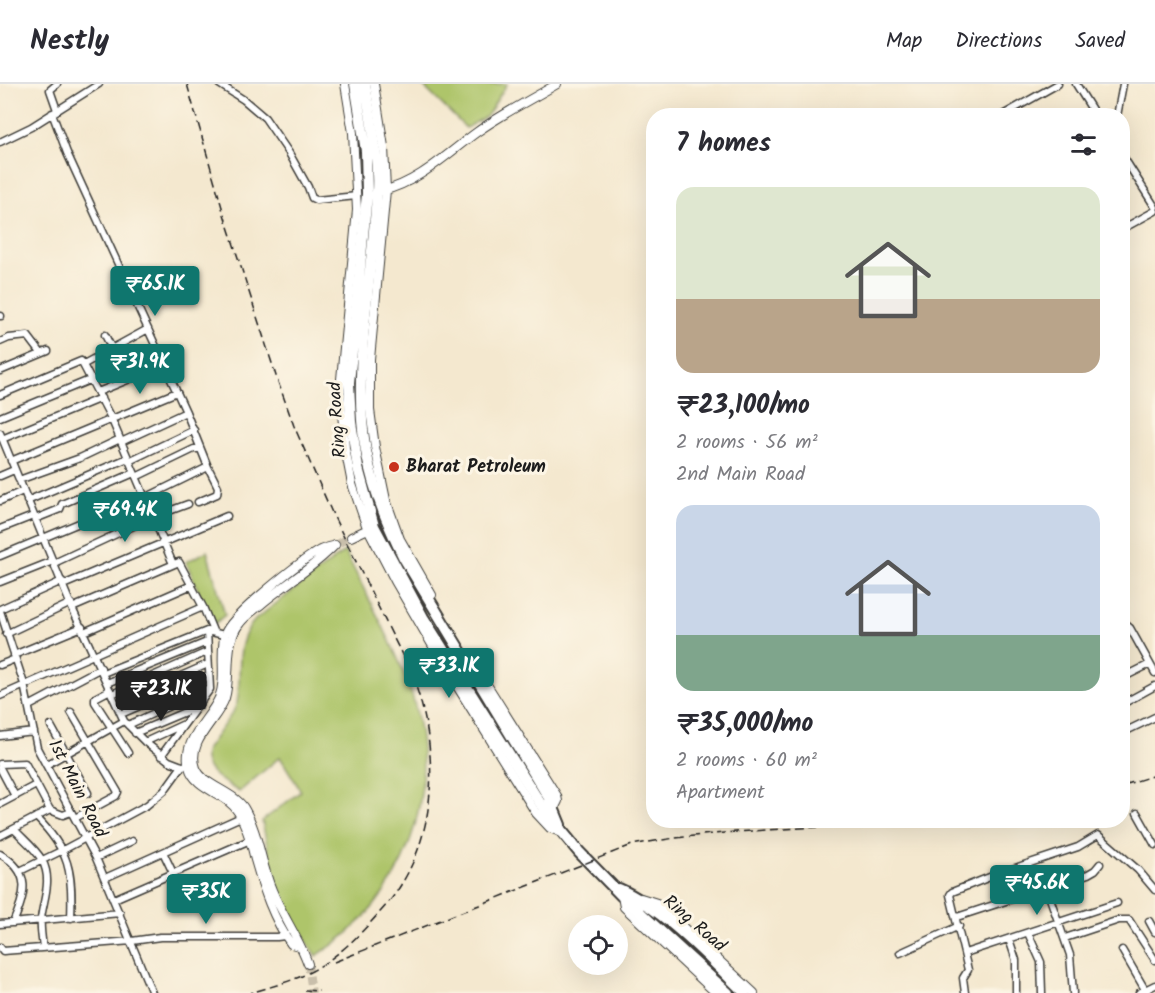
<!DOCTYPE html>
<meta charset="utf-8">
<style>
body{margin:0;font-family:Kalam,sans-serif;background:#f2f2f3;color:#2b2b33;height:100vh;display:flex;flex-direction:column;font-size:22px;white-space:nowrap}
*{box-sizing:border-box;margin:0}
p{font-size:20px;color:#7c7c81}
.icon{flex:none;width:33px;height:33px;fill:none;stroke:currentColor;stroke-width:2;stroke-linecap:round;stroke-linejoin:round}
.map{position:relative;flex:1;overflow:hidden}
.side{position:absolute;left:646px;top:24px;width:484px;height:720px;display:flex;flex-direction:column;background:#fff;border-radius:24px;box-shadow:0 6px 24px #0002}
.side>*{flex:none}
.buttons{position:absolute;left:568px;top:831px;display:grid;gap:12px}
.buttons a{display:grid;place-items:center;width:60px;height:60px;border-radius:50%;background:#fff;box-shadow:0 6px 24px #0002;font-size:30px}
.price{position:absolute;translate:-50% -51px;padding:0 14px;border-radius:6px;background:#0f766e;color:#fff;font-size:20px;line-height:39px;filter:drop-shadow(0 2px 3px #0008)}
.price::after{content:'';position:absolute;left:50%;top:36px;width:18px;height:14px;margin-left:-9px;background:inherit;clip-path:polygon(0 0,100% 0,50% 100%)}
.price.active{background:#222;color:#fff}
ul{padding:0;list-style:none}
li{display:grid;align-content:center;gap:12px;height:318px;padding:0 30px}
li span{display:grid;place-items:center;height:186px;border-radius:18px;color:#555}
li>.icon{margin-inline-start:auto}
span .icon{width:108px;height:108px;fill:#fffc;stroke-width:1}
li b{font-size:26px}
h2{display:flex;justify-content:space-between;align-items:center;height:72px;padding:0 30px;font-size:26px}
header{display:flex;align-items:center;gap:36px;box-sizing:border-box;height:84px;padding:0 30px;background:#fff;border-bottom:2px solid #e1e1e2}
header strong{font-size:28px}
nav{display:flex;gap:33px;margin-inline-start:auto;font-size:21px}
.map>svg:first-child{display:block}
.green{fill:#aec56a;stroke:#657043;stroke-width:1.5}
.lines{fill:none;stroke-linecap:round;stroke-linejoin:round}
.tertiary-tunnel{stroke:#c9bfab;stroke-width:8;stroke-dasharray:8 4;stroke-linecap:butt}
.minor-casing{stroke:#3c3b37;stroke-width:9}
.tertiary-casing{stroke:#3c3b37;stroke-width:10}
.trunk-casing{stroke:#3c3b37;stroke-width:14}
.minor{stroke:#fff;stroke-width:6}
.tertiary{stroke:#fff;stroke-width:8}
.trunk{stroke:#fff;stroke-width:10}
.rail{stroke:#1c1c1c;stroke-width:1.5;stroke-dasharray:9 4.5;stroke-linecap:butt}
.poi-dot{fill:#c8321e;stroke:#fcf5e5;stroke-width:2}
.labels{text-anchor:middle;dominant-baseline:central;stroke-width:6;stroke-linejoin:round;paint-order:stroke}
.street-label{font-size:18px;fill:#1c1c1c;stroke:#fcf5e5}
.poi-label{font-size:18px;font-weight:bold;fill:#1c1c1c;stroke:#fcf5e5;text-anchor:start}
</style>
<header>
<strong>Nestly</strong>
<nav><a>Map</a><a>Directions</a><a>Saved</a></nav>
</header>
<div class="map">
<svg width="1155" height="909" viewBox="0 0 1155 909">
<rect width="100%" height="100%" fill="#fcf5e5"/>
<filter id="ink" filterUnits="userSpaceOnUse"><feTurbulence type="fractalNoise" baseFrequency=".0167" numOctaves="2"/><feDisplacementMap in="SourceGraphic" scale="12" xChannelSelector="R" yChannelSelector="G"/><feConvolveMatrix kernelMatrix="1 2 1 2 8 2 1 2 1" color-interpolation-filters="sRGB"/></filter>
<filter id="wash" filterUnits="userSpaceOnUse"><feTurbulence type="fractalNoise" baseFrequency=".008" numOctaves="4" result="noise"/><feDisplacementMap in="SourceGraphic" scale="24" xChannelSelector="R" yChannelSelector="G"/><feGaussianBlur stdDeviation="1.35" result="paint"/><feColorMatrix in="noise" values="0 0 0 0 0 0 0 0 0 0 0 0 0 0 0 0 0 1.4 0 .05"/><feComposite in="paint" operator="in"/></filter>
<g filter="url(#wash)">
<rect width="100%" height="100%" fill="#f4e8cf"/>
<path class="green" d="M421 0H507L487 32 466 44Z
M207 467 225 531 213 541 186 478Z
M345 467C367 513 396 563 412 611 443 711 406 818 316 872L295 840 275 800 262 737 301 707 280 673 239 708C224 697 199 687 206 666L233 628 237 619C243 589 232 558 257 534Z"/>
</g>
<g filter="url(#ink)">
<g class="lines">
<path class="tertiary-tunnel" d="M339 459 351 453
M308 880 312 909"/>
<g class="minor-casing">
<path id="minor" d="M219 0 244 16 265 34 289 69 308 103 312 114 316 116 357 112
M1076 0 1096 32
M57 26 50 6 57 0
M52 29 67 69 186 328 208 383 218 403 217 410 198 418
M1001 32 1058 0
M1117 32 1123 0
M0 58 31 43 99 0
M1124 74 1155 123
M1124 144 1155 127
M0 232H1
M105 251 112 265
M0 258 9 254 28 252 41 269
M84 280 148 245
M0 287 48 267
M98 308 164 281
M0 311 81 277 112 336 173 480
M0 333 92 295
M0 349 72 524 124 637 145 658 169 677 182 682 193 681
M2 355 101 314
M121 358 186 328
M11 377 177 308
M129 377 194 346
M0 392 14 386
M136 393 194 365H200
M19 396 80 374 120 355
M145 414 208 383
M0 417 23 407
M27 417 128 374
M35 435 60 425 62 420 134 389
M0 445 33 432
M0 472 144 412
M54 479 153 433 188 420
M0 498 53 477
M63 501 227 432
M72 524 179 478 203 523 213 547
M0 525 62 497
M0 527 24 600 37 664 96 774 152 909
M1124 539 1130 544 1155 589
M84 548 192 501
M6 550 71 519
M14 571 82 543
M0 581 15 575
M103 589 207 547
M1124 593 1150 580
M107 599 207 558
M110 606 95 614V618L128 669
M112 610 207 568
M0 612 203 523
M1124 619 1155 602
M117 620 208 580
M29 622 101 584
M71 628 118 708 116 712 75 734
M121 630 209 592
M128 641 209 604
M51 642 88 709
M1124 648 1155 633
M135 649 199 622
M0 652 34 648
M145 658 184 640
M161 672 210 605 207 547 224 551
M0 680 25 679 50 726 63 731 71 728
M46 681 124 637
M0 684 15 712
M0 720 36 701
M1137 729 1155 761
M36 733C70 767 73 788 71 834
M14 745C23 755 35 764 42 776 53 796 43 816 41 835 40 844 42 855 43 863
M0 752 50 726
M163 768 173 789
M0 770C32 788 26 810 13 839
M96 774 132 757
M1015 786 1022 810
M20 787 63 766 147 721 164 707 182 682
M105 794 241 733
M1046 803 1070 871 1073 909
M114 815 250 756
M957 833 1088 790 1095 786 1100 780
M1149 837 1155 848
M0 840 120 829
M1028 849 1041 878 1042 909
M1065 854 1119 836H1129L1155 876
M1009 855 1016 876V909
M0 863 3 867 132 857 160 853H277L285 852
M1122 866 1147 909
M900 869 959 842
M965 869 1117 819
M965 909 963 894 968 886 950 811 952 808 1000 789 1078 763 1098 751 1138 786 1155 806
M1139 909 1155 901"/>
</g>
<g class="tertiary-casing">
<path id="tertiary" d="M345 0 353 49 357 126 340 306 345 364 352 400 366 441 395 497 442 578 536 729 550 744 562 749
M374 0 384 63 386 106 370 275V326L375 363 386 416 400 455 432 511
M382 107C418 99 448 69 477 48 502 30 530 16 557 0
M351 453 370 444
M474 580 557 712 558 717 554 725
M622 812 624 823 716 909
M641 814 657 819 754 909
M299 862 291 860C273 835 263 804 255 776 251 759 247 743 238 728 227 709 195 706 189 683 181 657 210 635 219 614 227 594 219 570 225 550 230 532 302 476 320 466 324 464 329 463 333 462
M308 880C300 856 282 831 272 806 261 780 259 749 244 724 233 707 202 701 196 684 186 657 218 636 225 614 232 590 223 560 240 539 246 531 256 525 264 518 287 499 314 483 335 461"/>
</g>
<g class="trunk-casing">
<path id="trunk" d="M355 0 366 67 367 110 349 299 351 338 358 384 374 442 424 535 545 727 579 768 621 811 728 909
M365 0C371 36 379 72 377 108 373 190 351 288 366 367 373 405 387 440 404 474L549 714 560 741
M619 805C664 825 710 875 745 909"/>
</g>
<use href="#minor" class="minor"/>
<use href="#tertiary" class="tertiary"/>
<use href="#trunk" class="trunk"/>
<path class="rail" d="M187 0 223 127 277 295 294 342 333 431 411 589C438 656 440 741 399 804 391 817 380 828 370 839 351 860 328 880 302 892 285 899 267 904 250 909
M1124 701 1155 691
M334 878 632 761C726 743 824 746 919 736
M305 906 319 907"/>
</g>
</g>
<circle class="poi-dot" cx="394" cy="383" r="6"/>
<g class="labels">
<g class="street-label">
<text transform="translate(338 336) rotate(-94)">Ring Road</text>
<text transform="translate(77 705) rotate(63)">1st Main Road</text>
<text transform="translate(694 840) rotate(41)">Ring Road</text>
</g>
<g class="poi-label">
<text x="406" y="383">Bharat Petroleum</text>
</g>
</g>
</svg>
<div class="buttons">
<a><svg class="icon" aria-label="locate" viewBox="0 0 24 24"><circle cx="12" cy="12" r="6"/><path d="M12 2v4M12 18v4M2 12h4M18 12h4"/></svg></a>
</div>
<b class="price" style="left:155px;top:233px">₹65.1K</b>
<b class="price" style="left:140px;top:311px">₹31.9K</b>
<b class="price" style="left:125px;top:459px">₹69.4K</b>
<b class="price" style="left:449px;top:615px">₹33.1K</b>
<b class="price active" style="left:161px;top:638px">₹23.1K</b>
<b class="price" style="left:1037px;top:832px">₹45.6K</b>
<b class="price" style="left:206px;top:841px">₹35K</b>
<section class="side">
<h2>7 homes<svg class="icon" aria-label="filters" viewBox="0 0 24 24"><path d="M4 7h16M4 17h16"/><circle cx="9" cy="7" r="2"/><circle cx="15" cy="17" r="2"/></svg></h2>
<ul>
<li><span style="background:linear-gradient(#dfe7d0 60%,#b9a48a 0)"><svg class="icon" aria-label="home" viewBox="0 0 24 24"><path d="M3 11l9-7 9 7M6 9v11h12V9"/></svg></span><div><b>₹23,100/mo</b><p>2 rooms · 56 m²</p><p>2nd Main Road</p></div></li>
<li><span style="background:linear-gradient(#c9d6e8 70%,#7fa58c 0)"><svg class="icon" aria-label="home" viewBox="0 0 24 24"><path d="M3 11l9-7 9 7M6 9v11h12V9"/></svg></span><div><b>₹35,000/mo</b><p>2 rooms · 60 m²</p><p>Apartment</p></div></li>
</ul>
</section>
</div>
